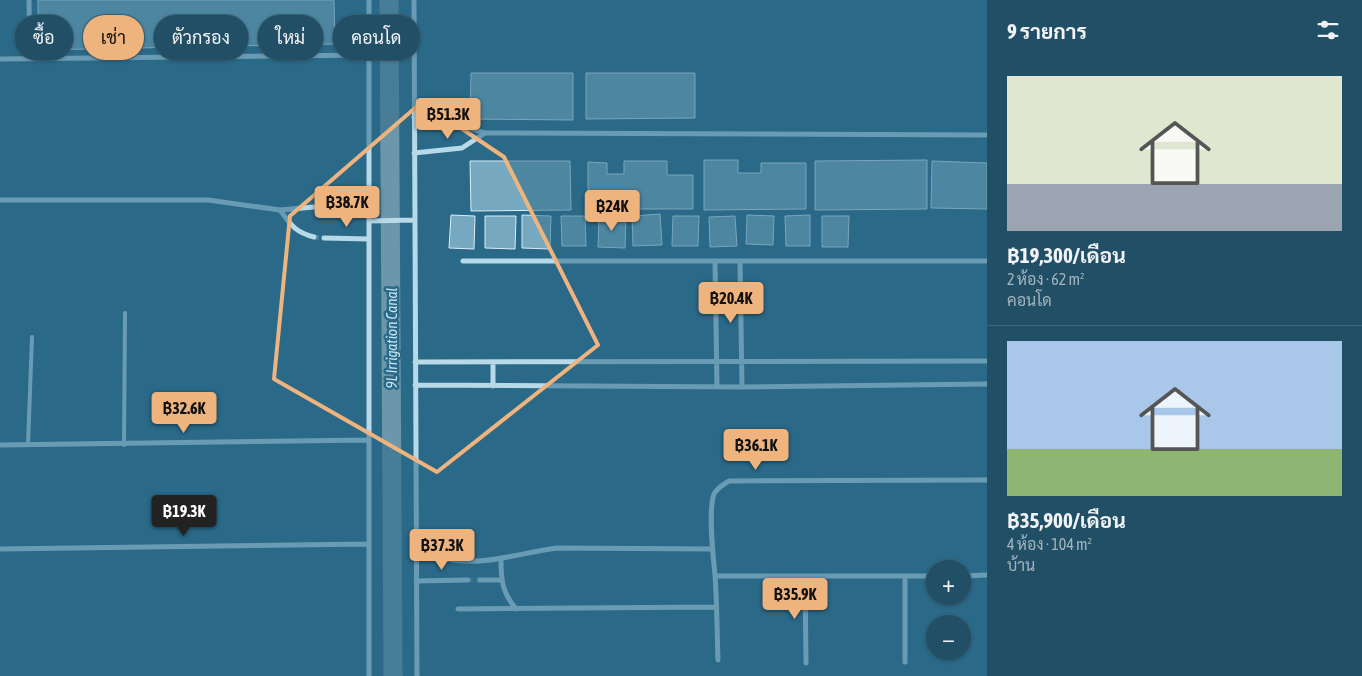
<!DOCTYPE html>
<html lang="th">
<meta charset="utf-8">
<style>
body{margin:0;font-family:"Asap Condensed",Sarabun,sans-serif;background:#2d596f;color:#f1f3f6;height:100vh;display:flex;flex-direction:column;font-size:19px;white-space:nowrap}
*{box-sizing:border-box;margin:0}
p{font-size:16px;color:#a2b5bf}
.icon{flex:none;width:28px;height:28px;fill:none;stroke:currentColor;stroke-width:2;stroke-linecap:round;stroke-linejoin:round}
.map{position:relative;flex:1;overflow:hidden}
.side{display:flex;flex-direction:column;background:#204f66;width:375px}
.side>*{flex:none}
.top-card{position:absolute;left:15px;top:15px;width:475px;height:45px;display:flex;gap:10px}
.controls{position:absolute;left:926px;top:560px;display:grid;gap:10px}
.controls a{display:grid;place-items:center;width:45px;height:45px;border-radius:50%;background:#204f66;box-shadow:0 1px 4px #0004,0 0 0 1px #3d667a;font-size:25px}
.price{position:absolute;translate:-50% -42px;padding:0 11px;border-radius:5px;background:#efb37e;color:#111;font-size:16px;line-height:32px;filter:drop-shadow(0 1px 2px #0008)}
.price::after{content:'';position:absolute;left:50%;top:30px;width:15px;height:11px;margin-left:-8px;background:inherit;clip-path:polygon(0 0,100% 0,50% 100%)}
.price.selected{background:#222;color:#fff}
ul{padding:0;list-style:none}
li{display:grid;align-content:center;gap:10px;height:265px;padding:0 20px}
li+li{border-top:1px solid #3d667a}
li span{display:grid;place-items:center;height:155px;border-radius:0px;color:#555}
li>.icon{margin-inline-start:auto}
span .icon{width:90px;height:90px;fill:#fffc;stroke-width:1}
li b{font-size:21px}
h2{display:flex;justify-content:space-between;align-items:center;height:60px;padding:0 20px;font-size:21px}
.chip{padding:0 18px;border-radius:22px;background:#204f66;box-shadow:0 1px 4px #0004,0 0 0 1px #3d667a;font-size:18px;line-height:45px}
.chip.selected{background:#efb37e;color:#111}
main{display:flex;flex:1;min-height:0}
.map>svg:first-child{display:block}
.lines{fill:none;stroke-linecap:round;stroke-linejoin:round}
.canal{stroke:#6c96a9;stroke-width:19}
.building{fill:#76a8bf;stroke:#daeef7}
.minor-tunnel{stroke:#4a809a;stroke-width:5;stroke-dasharray:5 2.5;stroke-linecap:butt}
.service{stroke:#b7d9e8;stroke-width:4}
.minor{stroke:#b7d9e8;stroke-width:5}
.marked{fill:none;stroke:#efb37e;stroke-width:4;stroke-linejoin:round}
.labels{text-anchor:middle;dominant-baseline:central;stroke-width:5;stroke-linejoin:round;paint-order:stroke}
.water-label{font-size:15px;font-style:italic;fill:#c8e5f1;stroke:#2a6988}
</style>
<main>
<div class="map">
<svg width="987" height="676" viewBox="0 0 987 676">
<rect width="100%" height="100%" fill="#2a6988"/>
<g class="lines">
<path class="canal" d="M389 0 393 676"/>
</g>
<path class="building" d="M38 0H334L335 44 38 50Z
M471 73H573V120L470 119Z
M586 73H695V118L586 119Z
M704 160H738V173H761V163H806V209L704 210Z
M927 160V209L815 210V161Z
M470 161H570L571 210 471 211Z
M624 161H667V175H693V209H588V162L607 163V174H624Z
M932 161 987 163V209L931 208Z
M660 214 662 245 633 246 632 216Z
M451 215 475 216 474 249 449 248Z
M522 215 551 216 550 249 522 248Z
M599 215 626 216 625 248 598 247Z
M747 215 774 216 773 245 746 244Z
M810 215V246H786L785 216Z
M485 216H516L515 249 485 248Z
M561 216H585L586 246H562Z
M673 216H699L698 246H672Z
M735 216 737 246 710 247 709 217Z
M822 216H849L848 247H822Z"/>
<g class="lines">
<path class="minor-tunnel" d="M314 237 324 238
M468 580H480"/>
<path class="service" d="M28 445 32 337
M124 445 125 313"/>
<path class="minor" d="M29 0 30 59
M369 0V676
M414 0 417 676
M0 59 368 55
M414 117C440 120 460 124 485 133L987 135
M414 153 462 148 485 133
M0 200H208L280 210 314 207
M324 207H369
M280 210C291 225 295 232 314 237
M369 221 414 220
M324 238 369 239
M463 261H987
M740 261 742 387
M715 262 717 387
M415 362 987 361
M493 362V386
M415 385 742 387 987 384
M0 445 369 440
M416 545C426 550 437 556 447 559 482 567 523 552 558 548L712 549
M0 549 369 544
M501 559C501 580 502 592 516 609
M715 576H935
M805 576 806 663
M905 576V662
M962 576 987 575
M480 580H501
M416 581 468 580
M458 609 716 607
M718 660C717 632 717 603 715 575 713 555 708 511 714 494 717 488 723 485 729 481L987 480"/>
</g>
<path d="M0 0H987V676H0ZM422 102 504 157 598 345 437 472 274 379 290 216Z" fill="#2a6988" fill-opacity=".55" fill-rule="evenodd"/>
<path class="marked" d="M422 102 504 157 598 345 437 472 274 379 290 216Z"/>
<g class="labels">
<g class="water-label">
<text transform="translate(391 338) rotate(-90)">9L Irrigation Canal</text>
</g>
</g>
</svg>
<div class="controls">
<a>+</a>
<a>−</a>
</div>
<b class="price" style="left:448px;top:140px">฿51.3K</b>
<b class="price" style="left:347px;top:228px">฿38.7K</b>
<b class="price" style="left:612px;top:232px">฿24K</b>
<b class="price" style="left:731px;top:324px">฿20.4K</b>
<b class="price" style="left:184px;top:434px">฿32.6K</b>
<b class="price" style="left:756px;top:471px">฿36.1K</b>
<b class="price selected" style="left:184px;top:537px">฿19.3K</b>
<b class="price" style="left:442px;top:571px">฿37.3K</b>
<b class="price" style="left:795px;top:620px">฿35.9K</b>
<div class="top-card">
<a class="chip">ซื้อ</a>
<a class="chip selected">เช่า</a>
<a class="chip">ตัวกรอง</a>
<a class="chip">ใหม่</a>
<a class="chip">คอนโด</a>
</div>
</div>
<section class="side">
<h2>9 รายการ<svg class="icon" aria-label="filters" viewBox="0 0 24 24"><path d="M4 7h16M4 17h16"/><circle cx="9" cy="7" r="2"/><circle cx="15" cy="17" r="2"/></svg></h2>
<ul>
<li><span style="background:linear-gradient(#dfe7d0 70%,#9aa5b1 0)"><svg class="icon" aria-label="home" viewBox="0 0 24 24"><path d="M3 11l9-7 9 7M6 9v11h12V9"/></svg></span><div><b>฿19,300/เดือน</b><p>2 ห้อง · 62 m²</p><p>คอนโด</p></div></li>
<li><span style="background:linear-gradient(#a9c7e8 70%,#8fb573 0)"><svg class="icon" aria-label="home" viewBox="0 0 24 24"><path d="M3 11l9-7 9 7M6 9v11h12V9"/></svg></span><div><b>฿35,900/เดือน</b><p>4 ห้อง · 104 m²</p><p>บ้าน</p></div></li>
</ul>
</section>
</main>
